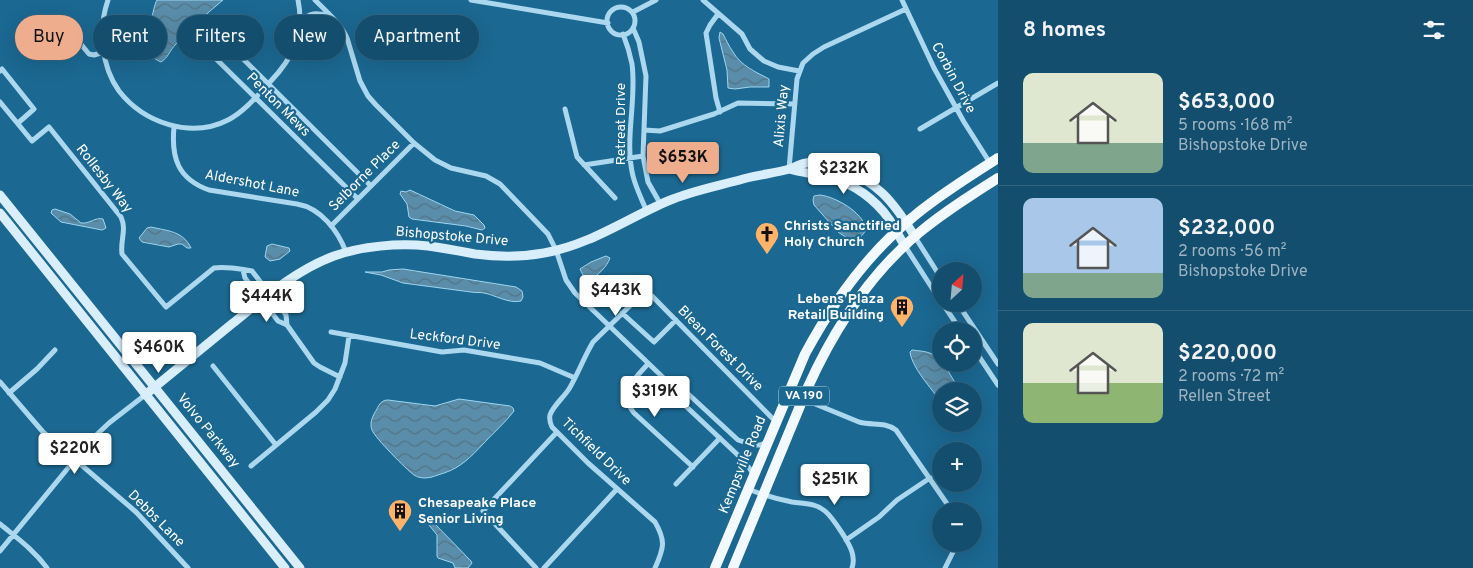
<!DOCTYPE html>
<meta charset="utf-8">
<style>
body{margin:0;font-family:Overpass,sans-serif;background:#1d5573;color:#f1f3f6;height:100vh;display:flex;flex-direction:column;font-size:19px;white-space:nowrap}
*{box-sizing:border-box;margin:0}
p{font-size:16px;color:#9db4c2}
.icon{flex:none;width:28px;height:28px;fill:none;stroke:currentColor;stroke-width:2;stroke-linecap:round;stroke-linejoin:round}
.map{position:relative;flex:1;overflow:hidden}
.sheet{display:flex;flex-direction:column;background:#144e6e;width:475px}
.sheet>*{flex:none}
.hud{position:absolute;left:15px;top:15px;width:475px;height:45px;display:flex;gap:10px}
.needle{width:32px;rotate:26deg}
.tools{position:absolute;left:932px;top:262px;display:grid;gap:10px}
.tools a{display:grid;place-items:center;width:50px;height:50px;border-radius:50%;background:#144e6e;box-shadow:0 5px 20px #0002,0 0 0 1px #336581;font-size:25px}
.price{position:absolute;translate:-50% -42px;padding:0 11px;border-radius:5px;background:#fff;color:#222;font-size:16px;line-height:32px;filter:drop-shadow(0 1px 2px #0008)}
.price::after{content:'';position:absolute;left:50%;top:30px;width:15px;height:11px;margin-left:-8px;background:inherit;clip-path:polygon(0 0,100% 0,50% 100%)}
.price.current{background:#eead8d;color:#111}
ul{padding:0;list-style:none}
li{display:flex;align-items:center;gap:15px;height:125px;padding:0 25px}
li+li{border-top:1px solid #336581}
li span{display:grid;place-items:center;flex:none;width:140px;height:100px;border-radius:10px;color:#555}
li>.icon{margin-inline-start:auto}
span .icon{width:60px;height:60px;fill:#fffc;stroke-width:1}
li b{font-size:21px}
h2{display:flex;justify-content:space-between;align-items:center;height:60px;padding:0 25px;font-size:21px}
.chip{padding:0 18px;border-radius:22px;background:#144e6e;box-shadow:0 5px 20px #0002,0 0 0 1px #336581;font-size:18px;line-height:45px}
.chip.current{background:#eead8d;color:#111}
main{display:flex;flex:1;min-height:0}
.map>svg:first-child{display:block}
.water{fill:url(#water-waves);stroke:#9ed6f1}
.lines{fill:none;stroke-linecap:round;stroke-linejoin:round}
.street{stroke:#abd8ef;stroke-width:5}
.secondary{stroke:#d8eefa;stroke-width:9}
.primary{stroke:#f3faff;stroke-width:10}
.labels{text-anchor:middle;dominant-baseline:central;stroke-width:4.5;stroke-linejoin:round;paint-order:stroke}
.shield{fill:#1b6892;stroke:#bbd2de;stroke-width:1}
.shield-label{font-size:12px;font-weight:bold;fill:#fff}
.street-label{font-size:14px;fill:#fff;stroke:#1b6892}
.poi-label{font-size:14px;font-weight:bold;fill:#fff;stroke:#1b6892;text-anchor:start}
</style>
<main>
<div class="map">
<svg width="998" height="568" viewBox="0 0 998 568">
<defs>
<pattern id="water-waves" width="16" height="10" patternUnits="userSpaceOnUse" patternTransform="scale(1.25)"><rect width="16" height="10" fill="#598daa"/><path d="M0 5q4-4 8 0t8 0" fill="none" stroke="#547384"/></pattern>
</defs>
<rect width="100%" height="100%" fill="#1b6892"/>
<path class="water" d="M157 0H223C206 14 191 28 176 44 170 50 168 58 161 62 156 60 151 56 149 51 146 46 153 6 157 0Z
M720 32 723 34C726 40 729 46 733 52 741 66 756 72 769 79V87H750L735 89 728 88 727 70 719 38Z
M410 190 455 211 474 215 484 225 485 228 482 230 466 226 412 219 409 217 407 204 400 194 401 191 406 192Z
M820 195C836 197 862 212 866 228 864 236 858 240 850 240L838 232 814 205 813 200 814 196Z
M55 209 70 214 81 223C90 224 95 217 103 219L106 228 102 230 61 222 51 213 52 210Z
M151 227C168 231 183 231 191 248H187L182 244H178L169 247 142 242 139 238 147 228Z
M272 244 289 248 290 251 280 259 270 261 265 257 267 246Z
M606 256 610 258C607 267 598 275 590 280L584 277 580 269 591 262Z
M403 269 516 287 522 291 523 297 521 301C509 304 495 295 484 293 480 292 476 293 471 292L403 283 381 275 365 272H382L389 270Z
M912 350C919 351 929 351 935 356 944 362 954 381 960 391H941V402C932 389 912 368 910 352Z
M459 399 510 406 513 408 514 411C505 423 493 433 483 444 471 457 460 468 444 473 437 475 432 478 425 478 421 478 417 477 414 475 407 470 375 438 372 430 369 423 373 415 377 409 379 404 382 400 388 400L435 406Z
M429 522 434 523 471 561 472 563 468 568H455L453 563 438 558 437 556V535L429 525Z"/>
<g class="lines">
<path class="street" d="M108 0C98 29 101 66 119 91 144 123 191 139 228 120 244 112 258 95 270 82 293 58 305 34 298 0
M315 0C327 12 340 23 347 38L360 81 368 96 376 105 414 143 435 160 451 168 486 176 500 184 548 234 556 250 566 280 575 293 672 386 685 391 738 440 753 445H760L768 442
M471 0 608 23
M703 0 742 34 750 49 764 61 778 67 799 71
M902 0 934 68 964 122 990 163
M607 21a14 14 0 1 1 28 0a14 14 0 1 1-28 0Z
M633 12 656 0
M718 14 710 25 706 33 716 98 720 112
M300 23C310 11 317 13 331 16
M66 26 89 54 94 55 104 52
M633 28 639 42 646 76 643 156 648 182 661 205
M623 34C627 44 630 54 632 64 637 101 624 139 633 176 636 188 642 200 647 212
M0 71 2 69 34 109 18 123
M0 102 32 141 49 127 121 217C127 230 120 240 122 254L166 307 214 268C227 266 239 269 252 271L286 315 287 325
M565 109 577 157 615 198
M174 127C171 158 178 179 209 190L297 204C321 208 338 231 346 252
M920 129 998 83
M644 130 660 131 714 114 738 103 795 104
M584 165 643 156
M789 169 797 79 803 63 813 54 824 47 906 9
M358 199 203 46 216 32 371 186
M331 226 414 143
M915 237 941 278
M905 246 941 302
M243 270 245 278 278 321 287 325 314 363 320 367 340 377
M943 304 961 331
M958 304 998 364
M622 313 654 342 676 320
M331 332 442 352 464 350 540 363 575 378
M974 349 998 385
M648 364C634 379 618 393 634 413L693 467
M213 366 276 445
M0 382 43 432 136 512 188 568
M672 386 676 397 741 458 750 469 754 475
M9 393 37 369 55 350
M803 399 859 422C873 426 883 421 896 430L952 511
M251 466 316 412 328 400 335 389 345 363 349 336
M676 484 720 438
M748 489C763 495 777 499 792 502 804 504 816 503 825 511 833 518 838 527 844 536 850 546 856 556 852 568
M0 524C17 538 34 550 47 568
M846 540 879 517 897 500 930 478
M0 551 91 440 109 423 145 395
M536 568 483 511 557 432
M544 568 617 489
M655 568C664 548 666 541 655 522L588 463 552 427C550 423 549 420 550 415 553 406 564 397 569 389 578 374 584 357 593 342L639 297 646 295 652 296 776 422
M945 568 957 544"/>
<path class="secondary" d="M789 169C803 173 817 174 831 178 854 184 875 199 889 219 895 228 899 237 905 246
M0 195 300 568
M0 213 285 568
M145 395C174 371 204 347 233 323 264 298 296 270 334 256 362 246 398 243 428 246 444 248 459 251 475 254 498 257 522 257 544 253 590 245 626 219 668 201 691 191 718 186 743 179 758 175 775 173 790 169 795 167 800 164 806 163 816 161 826 164 836 167 876 179 894 202 915 237"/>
<path class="primary" d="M715 568 805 354C833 302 867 254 913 217 939 195 969 177 998 158
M733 568 807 389C834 329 869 274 920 232 944 212 971 195 998 178"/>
</g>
<defs>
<g id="church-pin" transform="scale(1.25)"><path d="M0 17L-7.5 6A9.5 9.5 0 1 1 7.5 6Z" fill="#ffb369" stroke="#1b6892"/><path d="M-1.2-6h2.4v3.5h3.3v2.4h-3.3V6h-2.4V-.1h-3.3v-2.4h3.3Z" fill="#111"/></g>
<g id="building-pin" transform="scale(1.25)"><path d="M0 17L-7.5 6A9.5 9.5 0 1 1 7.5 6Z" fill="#ffb369" stroke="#1b6892"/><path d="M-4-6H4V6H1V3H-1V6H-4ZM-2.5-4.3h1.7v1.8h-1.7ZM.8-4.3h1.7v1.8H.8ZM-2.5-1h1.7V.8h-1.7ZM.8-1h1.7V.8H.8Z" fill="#111"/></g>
</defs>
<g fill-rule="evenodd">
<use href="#church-pin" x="767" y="234"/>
<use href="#building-pin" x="902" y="307"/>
<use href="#building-pin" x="400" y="511"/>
</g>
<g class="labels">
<rect class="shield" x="779" y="386.5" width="50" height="19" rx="4"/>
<g class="shield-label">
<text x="804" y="396">VA 190</text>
</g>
<g class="street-label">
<text transform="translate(953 78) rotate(62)">Corbin Drive</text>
<text transform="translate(278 105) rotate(45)">Penton Mews</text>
<text transform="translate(782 116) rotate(-85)">Alixis Way</text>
<text transform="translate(621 124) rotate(-90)">Retreat Drive</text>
<text transform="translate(365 176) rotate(-45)">Selborne Place</text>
<text transform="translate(104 179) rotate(52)">Rollesby Way</text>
<text transform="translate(252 184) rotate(11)">Aldershot Lane</text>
<text transform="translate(452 237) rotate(5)">Bishopstoke Drive</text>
<text transform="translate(455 340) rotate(7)">Leckford Drive</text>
<text transform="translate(720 349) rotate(45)">Blean Forest Drive</text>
<text transform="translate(208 431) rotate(51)">Volvo Parkway</text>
<text transform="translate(596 452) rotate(44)">Tichfield Drive</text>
<text transform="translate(743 465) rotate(-68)">Kempsville Road</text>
<text transform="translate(156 519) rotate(45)">Debbs Lane</text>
</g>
<g class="poi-label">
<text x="784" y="226">Christs Sanctified<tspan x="784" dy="16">Holy Church</tspan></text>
<text x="884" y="299" text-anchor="end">Lebens Plaza<tspan x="884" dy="16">Retail Building</tspan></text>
<text x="418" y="503">Chesapeake Place<tspan x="418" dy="16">Senior Living</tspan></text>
</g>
</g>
</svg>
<div class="tools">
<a><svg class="needle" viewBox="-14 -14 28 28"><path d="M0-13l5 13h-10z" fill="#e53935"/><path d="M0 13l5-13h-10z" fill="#9db4c2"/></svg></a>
<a><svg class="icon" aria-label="locate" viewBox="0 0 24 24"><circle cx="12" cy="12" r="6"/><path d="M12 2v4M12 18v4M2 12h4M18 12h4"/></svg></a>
<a><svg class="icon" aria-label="layers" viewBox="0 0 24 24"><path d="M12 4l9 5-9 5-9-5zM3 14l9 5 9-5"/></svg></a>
<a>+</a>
<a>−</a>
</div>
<b class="price current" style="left:683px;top:184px">$653K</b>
<b class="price" style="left:844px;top:195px">$232K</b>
<b class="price" style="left:616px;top:317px">$443K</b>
<b class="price" style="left:267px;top:323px">$444K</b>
<b class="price" style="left:159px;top:374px">$460K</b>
<b class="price" style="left:655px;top:418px">$319K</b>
<b class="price" style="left:75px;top:475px">$220K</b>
<b class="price" style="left:835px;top:506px">$251K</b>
<div class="hud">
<a class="chip current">Buy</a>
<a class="chip">Rent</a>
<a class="chip">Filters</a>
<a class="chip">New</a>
<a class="chip">Apartment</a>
</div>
</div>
<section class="sheet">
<h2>8 homes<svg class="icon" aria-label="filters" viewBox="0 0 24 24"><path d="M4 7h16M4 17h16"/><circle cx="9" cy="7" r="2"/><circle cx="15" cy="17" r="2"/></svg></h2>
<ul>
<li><span style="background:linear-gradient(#dfe7d0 70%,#7fa58c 0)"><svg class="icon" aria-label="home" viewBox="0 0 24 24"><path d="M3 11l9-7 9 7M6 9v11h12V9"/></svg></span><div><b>$653,000</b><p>5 rooms · 168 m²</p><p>Bishopstoke Drive</p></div></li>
<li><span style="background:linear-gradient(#a9c7e8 75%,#7fa58c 0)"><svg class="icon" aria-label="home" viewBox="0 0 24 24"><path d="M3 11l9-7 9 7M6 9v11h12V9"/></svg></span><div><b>$232,000</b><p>2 rooms · 56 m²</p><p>Bishopstoke Drive</p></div></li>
<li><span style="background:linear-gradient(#dfe7d0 60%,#8fb573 0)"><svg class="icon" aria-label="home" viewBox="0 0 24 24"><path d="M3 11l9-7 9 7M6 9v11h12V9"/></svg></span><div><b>$220,000</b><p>2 rooms · 72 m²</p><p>Rellen Street</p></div></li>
</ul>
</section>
</main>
